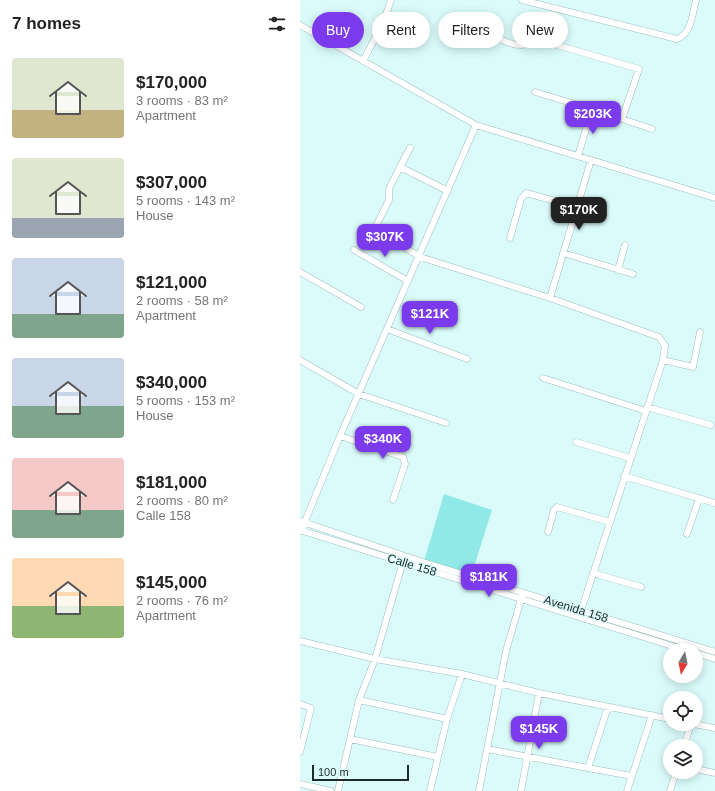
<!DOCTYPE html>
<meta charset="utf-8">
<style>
body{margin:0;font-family:Arial,sans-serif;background:#f2f2f2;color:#222;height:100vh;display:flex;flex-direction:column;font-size:15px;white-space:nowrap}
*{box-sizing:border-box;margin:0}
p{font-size:13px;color:#767676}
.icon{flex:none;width:22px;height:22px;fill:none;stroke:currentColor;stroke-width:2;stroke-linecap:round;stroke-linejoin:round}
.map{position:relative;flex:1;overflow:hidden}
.side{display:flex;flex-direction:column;background:#fff;width:300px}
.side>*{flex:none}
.hud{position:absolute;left:12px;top:12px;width:343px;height:36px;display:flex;gap:8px}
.needle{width:26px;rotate:190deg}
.fabs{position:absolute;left:363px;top:643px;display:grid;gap:8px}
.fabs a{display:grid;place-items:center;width:40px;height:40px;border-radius:50%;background:#fff;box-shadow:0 2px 10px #0003;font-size:20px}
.scale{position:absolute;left:12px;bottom:10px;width:97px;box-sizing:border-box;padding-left:4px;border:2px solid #1f2b2b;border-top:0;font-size:11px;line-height:14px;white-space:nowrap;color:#1f2b2b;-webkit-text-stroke:3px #dafbfa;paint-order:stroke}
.price{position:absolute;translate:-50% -34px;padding:0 9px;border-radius:8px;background:#7c3aed;color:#fff;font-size:13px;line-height:26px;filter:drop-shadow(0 1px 2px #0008)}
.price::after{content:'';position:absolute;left:50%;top:24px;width:12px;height:9px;margin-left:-6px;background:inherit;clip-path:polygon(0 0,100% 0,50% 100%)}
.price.active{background:#222;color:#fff}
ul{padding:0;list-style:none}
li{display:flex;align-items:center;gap:12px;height:100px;padding:0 12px}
li span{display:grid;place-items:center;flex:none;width:112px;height:80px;border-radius:4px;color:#555}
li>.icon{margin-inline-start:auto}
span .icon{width:48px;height:48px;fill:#fffc;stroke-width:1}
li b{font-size:17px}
h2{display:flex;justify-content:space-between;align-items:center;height:48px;padding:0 12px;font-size:17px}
.tag{padding:0 14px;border-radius:18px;background:#fff;box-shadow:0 2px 10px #0003;font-size:14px;line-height:36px}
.tag.active{background:#7c3aed;color:#fff}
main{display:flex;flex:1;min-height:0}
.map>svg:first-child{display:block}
.green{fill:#90e9e7}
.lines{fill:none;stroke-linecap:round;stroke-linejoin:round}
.minor-casing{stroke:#9ebebd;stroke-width:7}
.minor{stroke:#fff;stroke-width:6}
.labels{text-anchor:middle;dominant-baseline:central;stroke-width:3;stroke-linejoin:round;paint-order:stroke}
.street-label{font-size:12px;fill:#1f2b2b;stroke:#dafbfa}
</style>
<main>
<section class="side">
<h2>7 homes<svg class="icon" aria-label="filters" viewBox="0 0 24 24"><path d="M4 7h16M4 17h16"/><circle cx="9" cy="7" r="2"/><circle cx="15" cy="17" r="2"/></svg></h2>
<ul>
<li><span style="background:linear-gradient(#dfe7d0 65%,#c2b280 0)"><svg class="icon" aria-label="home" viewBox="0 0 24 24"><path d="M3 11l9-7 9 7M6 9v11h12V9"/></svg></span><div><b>$170,000</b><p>3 rooms · 83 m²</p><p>Apartment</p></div></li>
<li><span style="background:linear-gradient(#dfe7d0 75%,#9aa5b1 0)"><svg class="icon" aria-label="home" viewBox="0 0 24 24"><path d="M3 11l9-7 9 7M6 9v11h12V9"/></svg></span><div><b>$307,000</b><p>5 rooms · 143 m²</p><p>House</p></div></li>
<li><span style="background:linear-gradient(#c9d6e8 70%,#7fa58c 0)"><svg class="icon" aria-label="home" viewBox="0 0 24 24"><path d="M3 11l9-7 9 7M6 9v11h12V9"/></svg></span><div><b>$121,000</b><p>2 rooms · 58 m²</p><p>Apartment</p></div></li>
<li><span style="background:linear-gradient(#c9d6e8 60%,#7fa58c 0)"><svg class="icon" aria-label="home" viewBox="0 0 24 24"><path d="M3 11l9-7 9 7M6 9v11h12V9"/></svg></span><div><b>$340,000</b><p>5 rooms · 153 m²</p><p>House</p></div></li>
<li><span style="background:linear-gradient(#f6c9c9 65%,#7fa58c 0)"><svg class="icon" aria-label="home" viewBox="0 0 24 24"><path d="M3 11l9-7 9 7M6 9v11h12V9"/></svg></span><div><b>$181,000</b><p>2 rooms · 80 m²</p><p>Calle 158</p></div></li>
<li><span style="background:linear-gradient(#ffd9b3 60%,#8fb573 0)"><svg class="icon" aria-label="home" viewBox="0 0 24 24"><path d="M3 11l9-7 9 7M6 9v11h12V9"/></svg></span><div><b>$145,000</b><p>2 rooms · 76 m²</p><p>Apartment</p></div></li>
</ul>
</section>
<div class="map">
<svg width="415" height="791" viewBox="0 0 415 791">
<rect width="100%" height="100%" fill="#dafbfa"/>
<path class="green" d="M144 494 192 510 171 576 124 561Z"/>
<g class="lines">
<g class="minor-casing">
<path id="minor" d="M222 0 377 39C392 33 392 15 396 0
M0 25 176 125 415 198
M187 32C197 37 210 46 222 45 229 45 235 40 243 41L339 69 322 119
M63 61 83 23 91 0
M235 92 292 109 352 129
M278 156 292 109
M100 167 110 148
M148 191 100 167 89 189V200L77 224V230L120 257 250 298 359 337 365 346 363 360 279 617
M210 238 221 199 226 193 277 207
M54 250 108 281
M263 253 333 274
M318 270 325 245
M0 272 61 307
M250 298 291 160
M87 329 167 359
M0 360 59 394 146 423
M363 360 393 367 400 332
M243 378 346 411
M347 407 411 425
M40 436 103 457 105 464 93 500
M276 442 330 458
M324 476 415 503
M0 521 123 562 415 652
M0 530 385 650
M1 531 40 436 176 125
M248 532 254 510 257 507 310 522
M387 534 399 499
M293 573 341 587
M0 641 75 659 162 674 239 693 370 719
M396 653 415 659
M59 700 147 719
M0 704 11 708 0 752
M308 707 288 768 332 776 352 715
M394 724 415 728
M50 739 138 757
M384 746 391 724
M187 749 288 768
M396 769 415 773
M0 784 31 791
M38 791 59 700 75 659 104 558
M130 791 147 719 162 674
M179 791 206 651 222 596
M221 791 239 693
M327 791 332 776
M370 791 376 772"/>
</g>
<use href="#minor" class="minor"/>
</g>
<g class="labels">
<g class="street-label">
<text transform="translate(112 565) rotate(17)">Calle 158</text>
<text transform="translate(276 609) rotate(17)">Avenida 158</text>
</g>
</g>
</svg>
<div class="fabs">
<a><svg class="needle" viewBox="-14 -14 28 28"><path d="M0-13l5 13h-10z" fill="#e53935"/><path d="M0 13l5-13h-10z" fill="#767676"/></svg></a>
<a><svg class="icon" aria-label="locate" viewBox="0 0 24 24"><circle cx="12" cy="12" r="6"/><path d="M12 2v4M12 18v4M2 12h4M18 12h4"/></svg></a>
<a><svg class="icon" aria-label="layers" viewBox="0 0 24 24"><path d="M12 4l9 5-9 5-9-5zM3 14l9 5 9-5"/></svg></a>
</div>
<div class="scale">100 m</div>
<b class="price" style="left:293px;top:135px">$203K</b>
<b class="price active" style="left:279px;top:231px">$170K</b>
<b class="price" style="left:85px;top:258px">$307K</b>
<b class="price" style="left:130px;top:335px">$121K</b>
<b class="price" style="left:83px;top:460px">$340K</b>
<b class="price" style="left:189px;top:598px">$181K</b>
<b class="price" style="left:239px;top:750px">$145K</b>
<div class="hud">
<a class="tag active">Buy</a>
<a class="tag">Rent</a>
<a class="tag">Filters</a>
<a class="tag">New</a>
</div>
</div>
</main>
